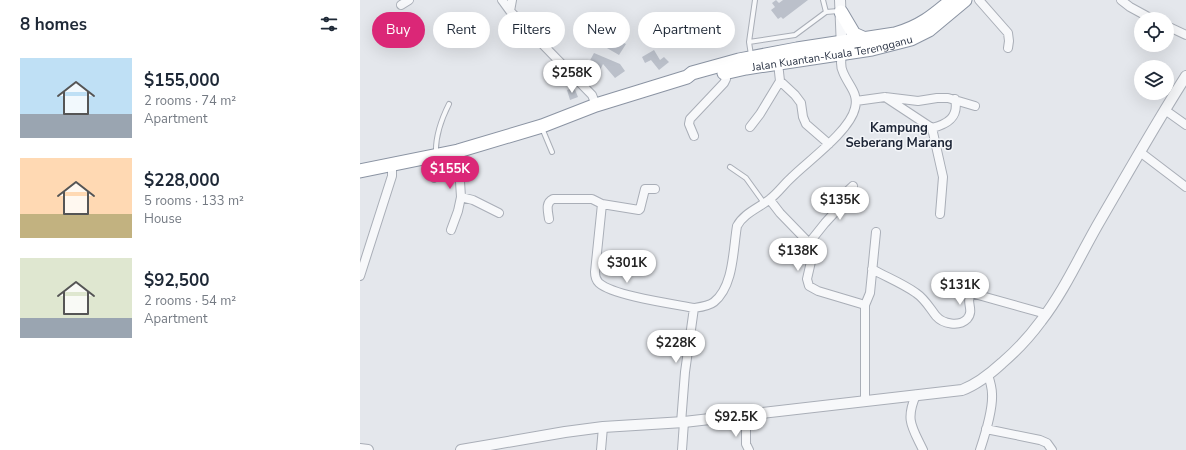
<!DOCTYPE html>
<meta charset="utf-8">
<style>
body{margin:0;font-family:"Nunito Sans",sans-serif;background:#f2f2f3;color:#1f2937;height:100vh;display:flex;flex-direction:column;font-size:15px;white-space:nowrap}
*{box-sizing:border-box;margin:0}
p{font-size:13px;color:#747a83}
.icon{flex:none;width:22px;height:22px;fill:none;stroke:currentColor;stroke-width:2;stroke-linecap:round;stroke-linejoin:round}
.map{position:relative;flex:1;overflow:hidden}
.details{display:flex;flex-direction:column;background:#fff;width:360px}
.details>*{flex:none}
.banner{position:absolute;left:12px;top:12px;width:380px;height:36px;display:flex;gap:8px}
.controls{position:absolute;left:774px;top:12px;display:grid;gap:8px}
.controls a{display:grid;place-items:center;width:40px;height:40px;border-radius:50%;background:#fff;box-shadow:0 4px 16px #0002;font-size:20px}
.price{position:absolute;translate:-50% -34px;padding:0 9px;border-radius:14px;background:#fff;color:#222;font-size:13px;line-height:26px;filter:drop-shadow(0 1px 2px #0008)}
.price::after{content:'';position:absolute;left:50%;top:24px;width:12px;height:9px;margin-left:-6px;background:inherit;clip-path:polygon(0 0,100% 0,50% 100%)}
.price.active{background:#db2777;color:#fff}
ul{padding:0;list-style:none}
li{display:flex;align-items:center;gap:12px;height:100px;padding:0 20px}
li span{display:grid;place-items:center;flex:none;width:112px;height:80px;border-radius:0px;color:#555}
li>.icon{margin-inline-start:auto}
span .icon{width:48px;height:48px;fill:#fffc;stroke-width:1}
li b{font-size:17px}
h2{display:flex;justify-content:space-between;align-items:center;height:48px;padding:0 20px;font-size:17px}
.chip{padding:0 14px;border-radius:18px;background:#fff;box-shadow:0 4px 16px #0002;font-size:14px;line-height:36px}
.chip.active{background:#db2777;color:#fff}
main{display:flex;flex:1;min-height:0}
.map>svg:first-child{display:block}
.building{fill:#bbc0ca}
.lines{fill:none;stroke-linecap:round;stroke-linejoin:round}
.service-casing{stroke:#a9aeb7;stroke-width:6}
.minor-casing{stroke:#a9aeb7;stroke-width:10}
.tertiary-casing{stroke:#a9aeb7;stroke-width:12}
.trunk-casing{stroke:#8b94a3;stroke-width:15}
.service{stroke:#f7f8fa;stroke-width:4}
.minor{stroke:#f7f8fa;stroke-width:8}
.tertiary{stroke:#f7f8fa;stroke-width:10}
.trunk{stroke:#fff;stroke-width:13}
.labels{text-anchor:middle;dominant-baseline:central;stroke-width:3;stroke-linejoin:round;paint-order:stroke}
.street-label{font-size:11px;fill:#2b3445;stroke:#f4f6f9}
.quarter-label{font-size:13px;font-weight:bold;fill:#1d2536;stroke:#f4f6f9}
</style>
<main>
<section class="details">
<h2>8 homes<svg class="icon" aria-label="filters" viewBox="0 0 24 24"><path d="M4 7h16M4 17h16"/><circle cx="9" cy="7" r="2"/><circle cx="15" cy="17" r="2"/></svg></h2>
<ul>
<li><span style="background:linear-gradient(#bfe0f5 70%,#9aa5b1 0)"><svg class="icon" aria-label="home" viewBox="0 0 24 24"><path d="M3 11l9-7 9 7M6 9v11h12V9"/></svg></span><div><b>$155,000</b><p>2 rooms · 74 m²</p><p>Apartment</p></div></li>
<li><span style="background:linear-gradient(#ffd9b3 70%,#c2b280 0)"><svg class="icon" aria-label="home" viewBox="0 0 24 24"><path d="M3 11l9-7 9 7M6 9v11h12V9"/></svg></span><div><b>$228,000</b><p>5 rooms · 133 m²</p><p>House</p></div></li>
<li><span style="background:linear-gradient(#dfe7d0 75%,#9aa5b1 0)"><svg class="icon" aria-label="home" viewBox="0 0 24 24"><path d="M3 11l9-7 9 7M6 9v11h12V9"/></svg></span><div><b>$92,500</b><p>2 rooms · 54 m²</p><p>Apartment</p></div></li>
</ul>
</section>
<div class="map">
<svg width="826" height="450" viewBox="0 0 826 450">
<rect width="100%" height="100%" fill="#e4e7ec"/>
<path class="building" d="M416 0 419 3 423 0H448L423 19 421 17 418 19 411 10 415 7 412 3Z
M246 33 266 44 259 55 240 44Z
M294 50 300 60 304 57 309 62 299 70 291 60 285 63 282 57Z
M234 53 260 64 265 71 255 78 243 64 240 70 228 64Z
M214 87 218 97 210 100 207 90Z"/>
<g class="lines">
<g class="service-casing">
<path id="service" d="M463 0 466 12 478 11
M389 42 435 35 466 12
M391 55 389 42 395 0
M182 128 192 152
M76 154C75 136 81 120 89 104
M72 157 74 180
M370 167 386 178 404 203"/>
</g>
<g class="minor-casing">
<path id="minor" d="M142 0 150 11
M152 0 150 11 153 14 232 95 236 105
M619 0 648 33 649 41 648 48
M761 0 770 7 792 19
M41 5 49 0
M807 26 826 35
M418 63 420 81 435 95 441 103 443 117 446 124 469 144
M525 97 572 128 583 177 580 214
M496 101 525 97 558 101 577 98H588L615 106
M805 110 826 125
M390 127 400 114 420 81
M572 128C588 124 599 117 595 99
M334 136 329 124 330 119 364 83 366 79 365 73
M780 152 826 187
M101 197 113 200 139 213
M410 200 420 213 451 245 453 253 447 279 449 286 458 291 505 305V401
M242 204 235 272C235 276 236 280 239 283 254 296 313 304 334 308 341 307 349 306 354 302 374 286 373 249 377 226 384 213 399 208 410 199 418 193 424 184 432 177 448 161 490 131 495 108 499 93 488 85 483 72 480 66 481 60 482 54
M189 219C188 211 185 203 193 199H232L242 204 279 210 280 209 285 189H295
M91 230 98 211 101 197 98 151
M449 243 465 223 476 211 475 204 477 201 493 186
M512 269C526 277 542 283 556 293 565 299 569 307 576 316 583 324 599 327 607 319 615 310 605 302 611 293L686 314
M0 276 32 176V165
M505 305 510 293 516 232
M556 395C545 420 552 427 563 450
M386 415V444L389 450
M321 423 325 372 334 308
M626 429 680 440 687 443 692 450
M241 450 243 427
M322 450 324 422
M620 450C625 435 633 410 632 394 632 388 630 381 628 375"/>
</g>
<g class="tertiary-casing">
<path id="tertiary" d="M480 0 482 48
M0 449 8 450
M101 450 205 432 243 427 324 422 602 390C618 384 630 374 642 363 656 351 670 336 681 321 705 290 721 253 741 219 769 171 796 123 826 76"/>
</g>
<g class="trunk-casing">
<g id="trunk">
<path d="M481 12 494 34 505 39"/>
<path id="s1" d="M364 73 386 68 512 49 551 39 569 30 605 0"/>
<path d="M0 171 98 151 182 126 236 105 327 77 332 73 379 60 437 49 535 34C560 27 573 16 592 0"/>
</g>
</g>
<use href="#service" class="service"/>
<use href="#minor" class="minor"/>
<use href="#tertiary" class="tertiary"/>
<use href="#trunk" class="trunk"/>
</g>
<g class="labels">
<g class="street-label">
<text stroke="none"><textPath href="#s1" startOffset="110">Jalan Kuantan-Kuala Terengganu</textPath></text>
</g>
<g class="quarter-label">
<text x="539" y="128">Kampung<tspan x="539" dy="15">Seberang Marang</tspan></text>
</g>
</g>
</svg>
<div class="controls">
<a><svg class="icon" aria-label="locate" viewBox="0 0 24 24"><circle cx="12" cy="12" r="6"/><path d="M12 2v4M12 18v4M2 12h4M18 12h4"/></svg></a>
<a><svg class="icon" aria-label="layers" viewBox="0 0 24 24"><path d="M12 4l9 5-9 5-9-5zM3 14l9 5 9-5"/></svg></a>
</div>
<b class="price" style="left:212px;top:94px">$258K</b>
<b class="price active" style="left:90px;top:190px">$155K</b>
<b class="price" style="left:480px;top:221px">$135K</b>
<b class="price" style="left:438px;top:272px">$138K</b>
<b class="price" style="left:267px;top:284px">$301K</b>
<b class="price" style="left:600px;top:306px">$131K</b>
<b class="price" style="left:316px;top:364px">$228K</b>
<b class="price" style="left:376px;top:438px">$92.5K</b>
<div class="banner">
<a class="chip active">Buy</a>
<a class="chip">Rent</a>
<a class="chip">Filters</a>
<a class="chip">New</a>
<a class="chip">Apartment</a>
</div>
</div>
</main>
